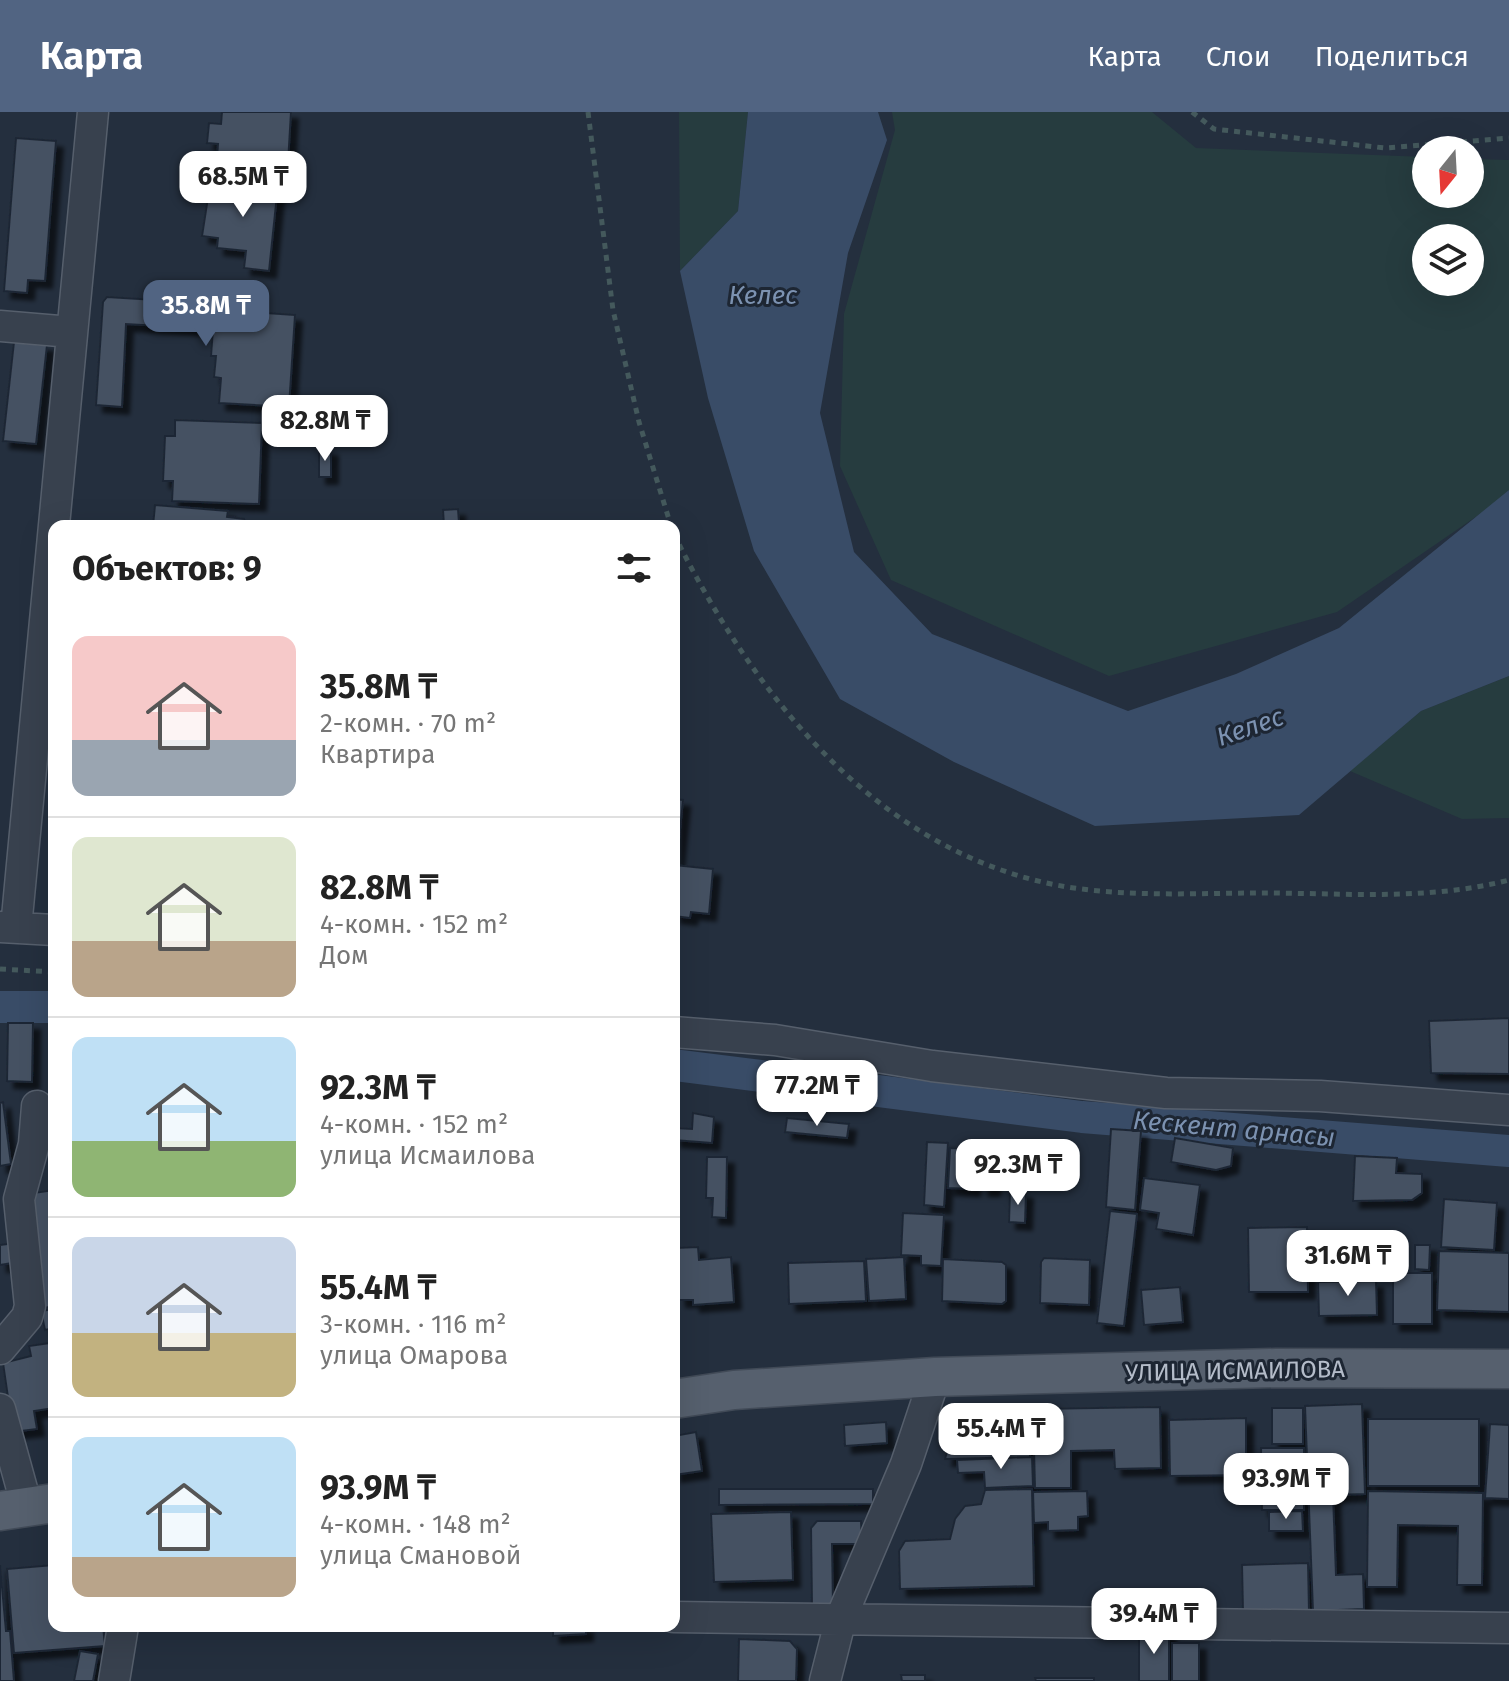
<!DOCTYPE html>
<html lang="ru">
<meta charset="utf-8">
<style>
body{margin:0;font-family:"Fira Sans",sans-serif;background:#f6f6f6;color:#222;height:100vh;display:flex;flex-direction:column;font-size:30px;white-space:nowrap}
*{box-sizing:border-box;margin:0}
p{font-size:26px;color:#767676}
.icon{flex:none;width:44px;height:44px;fill:none;stroke:currentColor;stroke-width:2;stroke-linecap:round;stroke-linejoin:round}
.map{position:relative;flex:1;overflow:hidden}
.drawer{position:absolute;left:48px;top:408px;width:632px;height:1112px;display:flex;flex-direction:column;background:#fff;border-radius:16px;box-shadow:0 8px 32px #0002}
.drawer>*{flex:none}
.needle{width:52px;rotate:198deg}
.controls{position:absolute;left:1412px;top:24px;display:grid;gap:16px}
.controls a{display:grid;place-items:center;width:72px;height:72px;border-radius:50%;background:#fff;box-shadow:0 8px 32px #0002;font-size:40px}
.price{position:absolute;translate:-50% -68px;padding:0 18px;border-radius:16px;background:#fff;color:#222;font-size:26px;line-height:52px;filter:drop-shadow(0 2px 4px #0008)}
.price::after{content:'';position:absolute;left:50%;top:48px;width:24px;height:18px;margin-left:-12px;background:inherit;clip-path:polygon(0 0,100% 0,50% 100%)}
.price.on{background:#516482;color:#fff}
ul{padding:0;list-style:none}
li{display:flex;align-items:center;gap:24px;height:200px;padding:0 24px}
li+li{border-top:2px solid #e0e0e0}
li span{display:grid;place-items:center;flex:none;width:224px;height:160px;border-radius:16px;color:#555}
li>.icon{margin-inline-start:auto}
span .icon{width:96px;height:96px;fill:#fffc;stroke-width:1}
li b{font-size:34px}
h2{display:flex;justify-content:space-between;align-items:center;height:96px;padding:0 24px;font-size:34px}
header{display:flex;align-items:center;gap:48px;box-sizing:border-box;height:112px;padding:0 40px;background:#516482;color:#fff}
header strong{font-size:38px}
nav{display:flex;gap:44px;margin-inline-start:auto;font-size:28px}
.map>svg:first-child{display:block}
.green{fill:#263c3f;fill-rule:evenodd}
.water{fill:#394c67}
.lines{fill:none;stroke-linecap:round;stroke-linejoin:round}
.canal{stroke:#394c67;stroke-width:32}
.building{fill:#455162;stroke:#1f2835;stroke-width:2;filter:url(#shadow)}
.minor-casing{stroke:#565f6c;stroke-width:33}
.major-casing{stroke:#414a57;stroke-width:41}
.path{stroke:#44595c;stroke-width:5;stroke-dasharray:6 6;stroke-linecap:butt}
.minor{stroke:#38414e;stroke-width:30}
.major{stroke:#56606e;stroke-width:38}
.labels{text-anchor:middle;dominant-baseline:central;stroke-width:6;stroke-linejoin:round;paint-order:stroke}
.street-label{font-size:24px;fill:#b4bcc9;stroke:#1d2633}
.water-label{font-size:26px;font-style:italic;fill:#7c92b1;stroke:#1d2633}
</style>
<header>
<strong>Карта</strong>
<nav><a>Карта</a><a>Слои</a><a>Поделиться</a></nav>
</header>
<div class="map">
<svg width="1509" height="1569" viewBox="0 0 1509 1569">
<defs>
<filter id="shadow"><feDropShadow dx="7" dy="7" stdDeviation="2" flood-color="#0009"/></filter>
</defs>
<rect width="100%" height="100%" fill="#242f3e"/>
<path class="green" d="M679 0H748L738 99 680 159Z
M892 0H1152L1196 36 1426 45V82H1470V47L1509 48V382L1337 500 1109 564 891 468 840 354 844 202 895 18ZM1426 126H1470V170H1426Z
M1509 564V706L1462 707 1350 659 1421 599Z"/>
<path class="water" d="M748 0H878L887 28 848 141 820 301 854 440 932 522 1128 599 1236 562 1339 516 1509 378V564L1421 599 1299 703 1095 714 954 650 840 587 754 439 708 286 680 159 738 99Z"/>
<g class="lines">
<path class="canal" d="M0 895H54
M674 953 1082 1005 1509 1039"/>
</g>
<path class="building" d="M222 0H291L288 51 217 47 218 32 207 31 209 11 221 12Z
M16 26 56 29 45 169 28 168 27 181 4 179Z
M211 66 278 73 269 159 244 156 246 139 217 136 218 126 202 124Z
M107 185 221 192 220 198 295 203 289 295 219 291 221 266 214 265 216 244H211L213 217 126 212 122 295 96 293 103 190Z
M14 230 47 233 36 332 3 329Z
M175 308 262 311 259 392 172 389 173 369H163L165 324H175Z
M319 337H331V365H319Z
M155 393 228 399 227 405 244 407 245 414H153Z
M458 397 459 411 444 413 443 398Z
M674 687 683 688 677 748H674Z
M674 753 713 757 709 802 691 800 690 806 674 804Z
M1509 906V962L1431 961 1429 909Z
M8 911H33L32 970 7 969Z
M3 990 11 1052 0 1054V991Z
M693 1001 714 1005 712 1031 674 1028V1016L692 1017Z
M787 1006 849 1012 847 1026 785 1020Z
M1111 1017 1141 1019 1135 1098 1106 1095Z
M1175 1026 1233 1036 1231 1054 1216 1058 1171 1050Z
M927 1030 948 1031 944 1095 924 1093Z
M950 1036 981 1037 979 1068 973 1067V1077L948 1076Z
M1355 1044 1397 1046 1396 1061 1422 1062V1081L1412 1088 1353 1089Z
M707 1045H727L726 1106 712 1105 713 1086H706Z
M982 1062 994 1063 993 1077H982Z
M1144 1066 1200 1073 1193 1123 1156 1117 1159 1101 1140 1098Z
M54 1078V1194L44 1196 27 1082Z
M1010 1079 1026 1080 1025 1111 1009 1110Z
M1444 1087 1497 1091 1494 1138 1441 1135Z
M1110 1099 1137 1102 1124 1214 1097 1211Z
M903 1101 944 1103 941 1154 921 1153V1144L901 1143Z
M1307 1115 1308 1180H1249L1248 1116Z
M15 1131 18 1150 0 1153V1133Z
M1415 1133H1430L1429 1158 1415 1157Z
M698 1135 699 1148 731 1145 734 1190 693 1193V1188H679L675 1136Z
M1439 1139 1509 1141V1200L1437 1198Z
M904 1145 906 1187 869 1189 866 1147Z
M1044 1146 1090 1148 1089 1193 1040 1191 1041 1150Z
M943 1147 1002 1150 1006 1153V1189L1002 1192 942 1189Z
M864 1149 866 1189 789 1192 788 1151Z
M1393 1161H1432V1212H1393Z
M1376 1169 1377 1203 1319 1204 1318 1170Z
M1180 1175 1183 1210 1144 1213 1141 1178Z
M54 1197V1216L45 1218 41 1199Z
M50 1231 54 1296 34 1299 37 1317 13 1320 3 1251 31 1244 29 1234Z
M1362 1292 1365 1382 1333 1383 1336 1463 1363 1462 1364 1497 1313 1499 1305 1294Z
M1160 1295 1161 1356 1115 1357 1114 1338 1071 1339V1376H1035L1033 1297Z
M1272 1296H1303V1332H1272Z
M1029 1302 1030 1345 945 1347 955 1311 963 1304Z
M1246 1306V1363L1170 1364 1169 1308Z
M1368 1307H1479V1374H1368Z
M886 1310 887 1331 845 1334 844 1313Z
M1490 1312 1509 1313V1387L1485 1386Z
M696 1320 702 1359 674 1363V1324Z
M1261 1336H1304V1398H1262Z
M1032 1345 1033 1374 985 1376 984 1360 958 1361 957 1348Z
M719 1377H873V1392L719 1393Z
M1032 1377 1034 1474 900 1477 899 1439 905 1429 950 1427 955 1407 965 1394 981 1392 985 1378Z
M1087 1379 1088 1404 1078 1405V1418L1048 1419V1410L1034 1411 1033 1380Z
M1368 1379 1483 1381 1482 1473H1457L1458 1414 1398 1413 1397 1475H1367Z
M1302 1399 1303 1419H1269V1400Z
M791 1400 793 1468 714 1470 711 1402Z
M817 1409H861L862 1432H832L833 1494H812L811 1416Z
M1308 1451 1309 1499 1243 1500 1242 1453Z
M0 1453 6 1519H10L14 1569H0Z
M54 1453V1514H103L105 1534 14 1541 7 1457Z
M553 1514H586V1522L553 1524Z
M1139 1518H1169V1569H1139Z
M739 1527 790 1529 797 1537 796 1569H738Z
M1172 1531H1199V1569H1172Z
M80 1539 98 1542 93 1569H74Z
M901 1563H925V1569H902Z
M1035 1566H1094V1569H1036Z"/>
<g class="lines">
<g class="minor-casing">
<path id="minor" d="M0 214 71 220
M0 815 54 818
M16 816 93 0
M674 920 775 928 932 954 1166 981 1320 984 1509 998
M0 1237 27 1205 30 1194 19 1087 34 1032 37 994
M0 1297 27 1395
M674 1505 1509 1516
M114 1569 123 1514
M825 1569 841 1506 906 1352 935 1265"/>
</g>
<g class="major-casing">
<path id="major" d="M674 1287 734 1278 935 1265 1276 1256 1509 1257
M0 1399 54 1391"/>
</g>
<path class="path" d="M588 0 613 198 639 310 671 414
M1192 0 1214 17 1385 36 1509 26
M674 422C754 585 883 748 1074 776 1136 785 1200 781 1262 781 1345 781 1428 789 1509 768
M0 857 54 860"/>
<use href="#minor" class="minor"/>
<use href="#major" class="major"/>
</g>
<g class="labels">
<g class="street-label">
<text transform="translate(1235 1259) rotate(-1)">УЛИЦА ИСМАИЛОВА</text>
</g>
<g class="water-label">
<text x="763" y="183">Келес</text>
<text transform="translate(1250 615) rotate(-19)">Келес</text>
<text transform="translate(1234 1017) rotate(5)">Кескент арнасы</text>
</g>
</g>
</svg>
<div class="controls">
<a><svg class="needle" viewBox="-14 -14 28 28"><path d="M0-13l5 13h-10z" fill="#e53935"/><path d="M0 13l5-13h-10z" fill="#767676"/></svg></a>
<a><svg class="icon" aria-label="layers" viewBox="0 0 24 24"><path d="M12 4l9 5-9 5-9-5zM3 14l9 5 9-5"/></svg></a>
</div>
<b class="price" style="left:243px;top:107px">68.5M ₸</b>
<b class="price on" style="left:206px;top:236px">35.8M ₸</b>
<b class="price" style="left:325px;top:351px">82.8M ₸</b>
<b class="price" style="left:817px;top:1016px">77.2M ₸</b>
<b class="price" style="left:1018px;top:1095px">92.3M ₸</b>
<b class="price" style="left:1348px;top:1186px">31.6M ₸</b>
<b class="price" style="left:1001px;top:1359px">55.4M ₸</b>
<b class="price" style="left:1286px;top:1409px">93.9M ₸</b>
<b class="price" style="left:1154px;top:1544px">39.4M ₸</b>
<section class="drawer">
<h2>Объектов: 9<svg class="icon" aria-label="filters" viewBox="0 0 24 24"><path d="M4 7h16M4 17h16"/><circle cx="9" cy="7" r="2"/><circle cx="15" cy="17" r="2"/></svg></h2>
<ul>
<li><span style="background:linear-gradient(#f6c9c9 65%,#9aa5b1 0)"><svg class="icon" aria-label="home" viewBox="0 0 24 24"><path d="M3 11l9-7 9 7M6 9v11h12V9"/></svg></span><div><b>35.8M ₸</b><p>2-комн. · 70 m²</p><p>Квартира</p></div></li>
<li><span style="background:linear-gradient(#dfe7d0 65%,#b9a48a 0)"><svg class="icon" aria-label="home" viewBox="0 0 24 24"><path d="M3 11l9-7 9 7M6 9v11h12V9"/></svg></span><div><b>82.8M ₸</b><p>4-комн. · 152 m²</p><p>Дом</p></div></li>
<li><span style="background:linear-gradient(#bfe0f5 65%,#8fb573 0)"><svg class="icon" aria-label="home" viewBox="0 0 24 24"><path d="M3 11l9-7 9 7M6 9v11h12V9"/></svg></span><div><b>92.3M ₸</b><p>4-комн. · 152 m²</p><p>улица Исмаилова</p></div></li>
<li><span style="background:linear-gradient(#c9d6e8 60%,#c2b280 0)"><svg class="icon" aria-label="home" viewBox="0 0 24 24"><path d="M3 11l9-7 9 7M6 9v11h12V9"/></svg></span><div><b>55.4M ₸</b><p>3-комн. · 116 m²</p><p>улица Омарова</p></div></li>
<li><span style="background:linear-gradient(#bfe0f5 75%,#b9a48a 0)"><svg class="icon" aria-label="home" viewBox="0 0 24 24"><path d="M3 11l9-7 9 7M6 9v11h12V9"/></svg></span><div><b>93.9M ₸</b><p>4-комн. · 148 m²</p><p>улица Смановой</p></div></li>
</ul>
</section>
</div>
